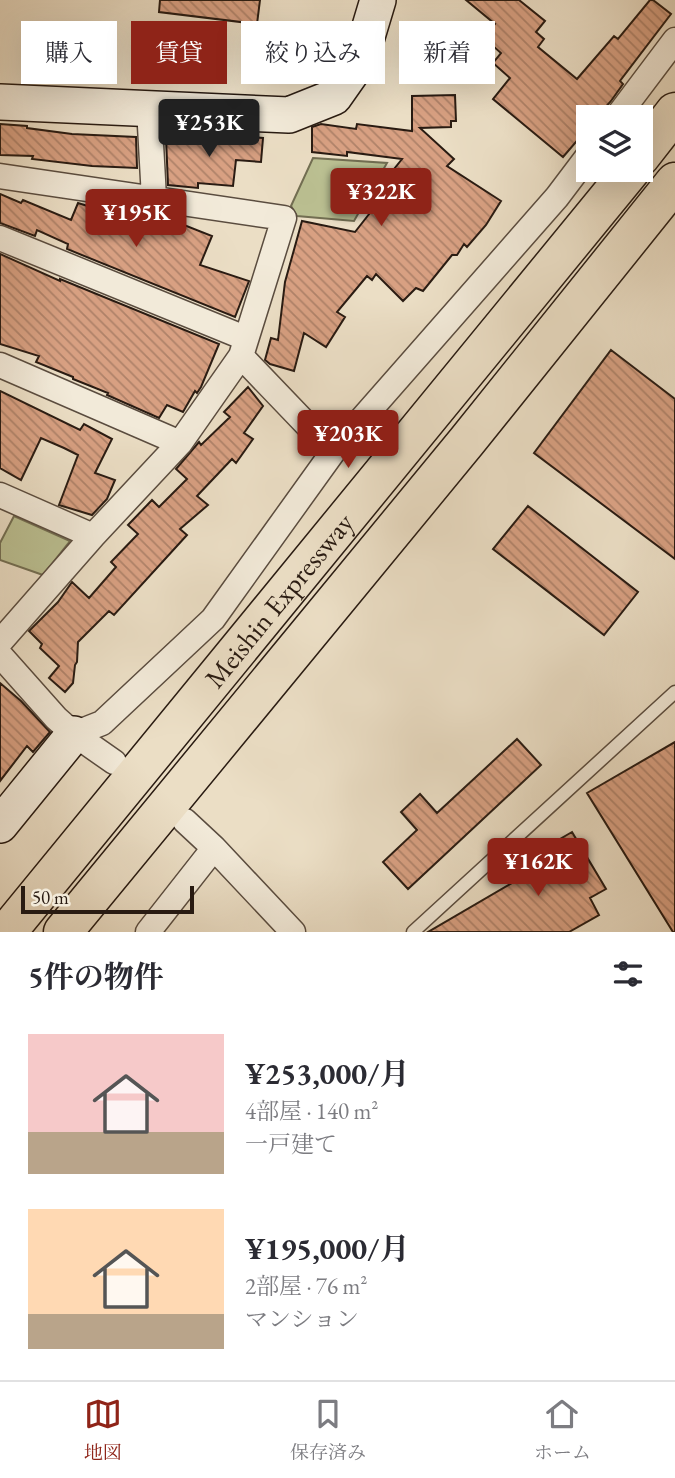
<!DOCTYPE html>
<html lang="ja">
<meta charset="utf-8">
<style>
body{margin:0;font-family:"EB Garamond","Noto Serif JP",serif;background:#f2f2f3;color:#2b2b33;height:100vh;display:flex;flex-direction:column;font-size:26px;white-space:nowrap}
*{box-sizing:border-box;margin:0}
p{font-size:23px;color:#7c7c81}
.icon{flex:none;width:38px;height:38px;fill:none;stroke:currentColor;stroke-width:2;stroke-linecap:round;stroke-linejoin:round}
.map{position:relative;height:932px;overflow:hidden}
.drawer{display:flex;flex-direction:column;background:#fff;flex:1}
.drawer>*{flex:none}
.guide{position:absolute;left:21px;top:21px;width:634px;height:63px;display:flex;gap:14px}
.tools{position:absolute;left:576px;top:105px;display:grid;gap:14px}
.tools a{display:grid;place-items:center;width:77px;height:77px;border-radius:0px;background:#fff;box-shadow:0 7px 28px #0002;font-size:35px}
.scale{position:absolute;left:21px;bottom:18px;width:173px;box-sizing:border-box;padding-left:7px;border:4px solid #291b12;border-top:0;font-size:19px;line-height:24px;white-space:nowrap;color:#291b12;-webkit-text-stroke:5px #f2ead9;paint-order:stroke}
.price{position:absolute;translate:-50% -60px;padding:0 16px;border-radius:7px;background:#8f2418;color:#fff;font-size:23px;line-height:46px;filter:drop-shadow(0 2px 4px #0008)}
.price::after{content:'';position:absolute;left:50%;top:42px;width:21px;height:16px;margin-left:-10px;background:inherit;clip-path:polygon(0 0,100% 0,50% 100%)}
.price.active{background:#222;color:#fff}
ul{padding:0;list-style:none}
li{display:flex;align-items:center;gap:21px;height:175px;padding:0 28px}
li span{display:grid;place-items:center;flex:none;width:196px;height:140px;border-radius:0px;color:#555}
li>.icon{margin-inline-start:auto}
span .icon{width:84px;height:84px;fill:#fffc;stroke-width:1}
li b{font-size:30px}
h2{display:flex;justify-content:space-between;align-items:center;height:84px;padding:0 28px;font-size:30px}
.pill{padding:0 24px;border-radius:0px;background:#fff;box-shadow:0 7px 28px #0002;font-size:24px;line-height:63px}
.pill.active{background:#8f2418;color:#fff}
.dock{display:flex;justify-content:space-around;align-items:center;height:98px;border-top:2px solid #e1e1e2;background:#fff;font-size:19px;color:#7c7c81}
.dock a{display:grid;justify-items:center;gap:4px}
.dock .active{color:#8f2418}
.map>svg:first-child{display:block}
.park{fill:#bbc092;stroke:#726e52;stroke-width:2}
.building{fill:url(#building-back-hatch);stroke:#291b12;stroke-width:2}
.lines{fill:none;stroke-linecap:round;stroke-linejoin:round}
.lane-casing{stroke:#5a4c3f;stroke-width:15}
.street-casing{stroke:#5a4c3f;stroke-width:27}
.secondary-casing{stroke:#291b12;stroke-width:38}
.highway-casing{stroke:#291b12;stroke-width:41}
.lane{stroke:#f2ead9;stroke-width:12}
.street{stroke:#f2ead9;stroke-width:24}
.secondary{stroke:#f2ead9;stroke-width:35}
.highway{stroke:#ebdec5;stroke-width:38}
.labels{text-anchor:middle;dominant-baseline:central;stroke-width:5;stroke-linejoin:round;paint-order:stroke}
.street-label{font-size:28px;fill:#291b12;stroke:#f2ead9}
</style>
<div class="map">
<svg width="675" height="932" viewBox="0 0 675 932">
<defs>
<pattern id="building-back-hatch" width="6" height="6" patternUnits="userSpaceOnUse" patternTransform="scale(1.75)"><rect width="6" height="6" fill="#d8a082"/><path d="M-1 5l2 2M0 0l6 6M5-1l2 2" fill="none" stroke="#af8269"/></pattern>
</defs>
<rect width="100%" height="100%" fill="#ebdec5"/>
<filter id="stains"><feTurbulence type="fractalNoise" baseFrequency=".00286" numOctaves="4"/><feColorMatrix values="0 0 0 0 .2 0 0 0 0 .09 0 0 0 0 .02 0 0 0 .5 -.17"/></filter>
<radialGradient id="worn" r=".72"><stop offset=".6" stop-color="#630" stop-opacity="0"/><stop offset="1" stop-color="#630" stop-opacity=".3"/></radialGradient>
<path class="park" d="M313 158 387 163 354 221 297 216 291 206Z
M14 516 70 541 43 575 0 560V543Z"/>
<path class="building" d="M160 0H260L257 24 159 12Z
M466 0H519L545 21 536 32 544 39 538 47 577 79 614 36 618 39 650 0H653L671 14 620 81 623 84 611 101 597 117H588V128L563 157 493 99 510 78 493 63 501 53 484 38 495 24Z
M455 95 456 121H451V127L420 128 454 159 447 166 501 201 486 225 467 247 464 244 457 255H452L423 291 416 288 403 301 376 274 372 280 367 276 337 312 345 317 326 347 304 333 294 371 270 364 265 360 271 338 278 340 285 282 302 221 355 232 384 195 382 192 395 178 390 174 402 159 347 152V156L312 152V127L321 124 356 129 357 124 412 131V96Z
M0 124 27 126V128L72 134 136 137 137 168 92 166 32 159 33 156 0 155Z
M208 133 263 138 261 162 236 160 233 186 198 183V188L168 185 166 138 207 142Z
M0 194 21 203 23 200 71 220 78 203 126 218 130 210 172 226 174 221 212 236 200 265 249 281 235 317 67 249 68 244 37 230 35 236 0 223Z
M0 254 60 281V279L219 344 201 387 197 393 195 391 183 412 167 405 159 418 107 395 108 393 73 379V377L36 362 39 356 0 344Z
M611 350 675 399V559L534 453Z
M248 387 263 406 244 433 253 439 236 463 232 459 197 496 208 505 180 529 187 535 114 615 109 611 78 642 77 662 75 665 73 683 65 692 49 678 59 666 40 648 42 644 29 631 58 602 72 582 89 598 116 567 111 562 138 534 128 525 152 500 159 507 187 479 176 469 199 442 201 445 230 417 224 412Z
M0 391 80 430 84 424 112 439 95 473 115 480 107 499 92 515 59 505 78 455 64 448 41 438 21 480 0 468Z
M528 506 638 592 604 635 493 549Z
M0 683 21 701 50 732 33 752 27 746 0 781Z
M517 739 541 765 408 889 383 862 417 830 401 812 420 794 437 813Z
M675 742V932H673L587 793Z
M572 832 606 889 590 898 599 915 569 932H428L560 855 553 843Z"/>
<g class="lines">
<g class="lane-casing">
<path id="lane" d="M413 932 675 692"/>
</g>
<g class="street-casing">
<path id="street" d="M149 108 154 198
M617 117 675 40
M0 176 284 218 241 356 180 443 93 536 0 642
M0 238 245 338
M241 356 333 452
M0 365 180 443
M0 495 93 536
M0 655 56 718 74 734 114 762
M74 734 102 723 213 619 333 452 557 197 588 156
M185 821 214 848 293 932
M148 932 214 848"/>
</g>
<g class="secondary-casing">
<path id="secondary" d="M0 102 289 115 334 97 360 60 378 0
M0 825 74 734"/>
</g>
<g class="highway-casing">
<g id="highway">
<path d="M640 157 675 112"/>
<path id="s1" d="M7 932 631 170"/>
<path d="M63 932 467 441 675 182"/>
</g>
</g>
<use href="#lane" class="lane"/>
<use href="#street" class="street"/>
<use href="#secondary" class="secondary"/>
<use href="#highway" class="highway"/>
</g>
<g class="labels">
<g class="street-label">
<text stroke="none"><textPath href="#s1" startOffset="429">Meishin Expressway</textPath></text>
</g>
</g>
<rect width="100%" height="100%" filter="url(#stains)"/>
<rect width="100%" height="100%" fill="url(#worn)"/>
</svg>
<div class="tools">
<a><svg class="icon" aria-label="layers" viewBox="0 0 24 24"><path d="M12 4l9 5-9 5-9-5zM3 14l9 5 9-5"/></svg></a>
</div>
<div class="scale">50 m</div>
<b class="price active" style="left:209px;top:159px">¥253K</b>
<b class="price" style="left:381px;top:228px">¥322K</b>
<b class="price" style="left:136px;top:249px">¥195K</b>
<b class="price" style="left:348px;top:470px">¥203K</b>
<b class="price" style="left:538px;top:898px">¥162K</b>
<div class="guide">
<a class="pill">購入</a>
<a class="pill active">賃貸</a>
<a class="pill">絞り込み</a>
<a class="pill">新着</a>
</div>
</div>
<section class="drawer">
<h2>5件の物件<svg class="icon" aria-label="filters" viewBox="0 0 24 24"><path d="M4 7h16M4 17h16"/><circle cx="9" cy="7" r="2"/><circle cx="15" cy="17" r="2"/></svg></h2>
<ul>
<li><span style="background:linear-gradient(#f6c9c9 70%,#b9a48a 0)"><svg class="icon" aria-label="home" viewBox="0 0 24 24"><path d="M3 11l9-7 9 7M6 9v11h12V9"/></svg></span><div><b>¥253,000/月</b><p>4部屋 · 140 m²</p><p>一戸建て</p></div></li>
<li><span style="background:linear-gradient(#ffd9b3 75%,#b9a48a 0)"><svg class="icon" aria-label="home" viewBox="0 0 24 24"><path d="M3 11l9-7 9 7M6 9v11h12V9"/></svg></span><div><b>¥195,000/月</b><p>2部屋 · 76 m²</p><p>マンション</p></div></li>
</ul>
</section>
<nav class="dock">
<a class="active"><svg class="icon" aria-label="map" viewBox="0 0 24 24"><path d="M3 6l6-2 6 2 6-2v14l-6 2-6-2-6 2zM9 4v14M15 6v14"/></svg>地図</a>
<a><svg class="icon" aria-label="saved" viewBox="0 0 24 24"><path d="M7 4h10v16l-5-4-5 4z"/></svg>保存済み</a>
<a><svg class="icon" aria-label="home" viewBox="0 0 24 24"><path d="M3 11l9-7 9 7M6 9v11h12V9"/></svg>ホーム</a>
</nav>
